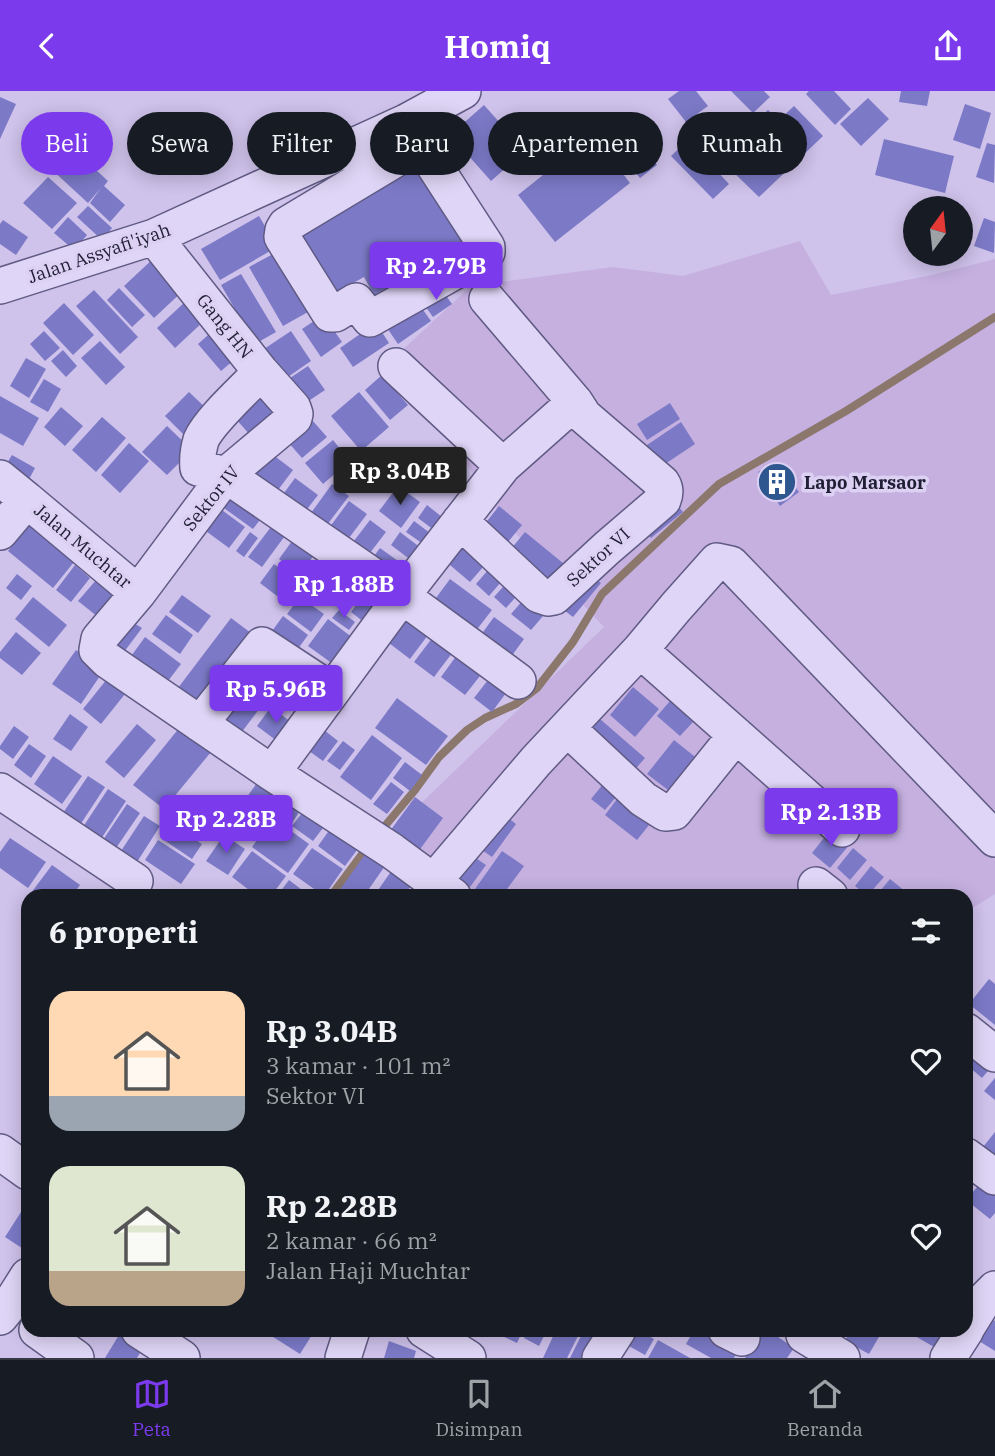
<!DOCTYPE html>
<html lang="id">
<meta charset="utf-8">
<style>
body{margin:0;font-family:"IBM Plex Serif",serif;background:#242831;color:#f1f3f6;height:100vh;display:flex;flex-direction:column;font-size:26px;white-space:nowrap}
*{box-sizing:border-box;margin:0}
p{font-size:23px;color:#9ea1a6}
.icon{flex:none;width:38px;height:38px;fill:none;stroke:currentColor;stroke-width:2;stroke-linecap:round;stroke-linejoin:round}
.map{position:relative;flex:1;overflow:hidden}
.panel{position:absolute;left:21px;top:798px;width:952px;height:448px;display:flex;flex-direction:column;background:#171b24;border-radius:21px;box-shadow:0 4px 18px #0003}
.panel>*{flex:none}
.top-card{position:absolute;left:21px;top:21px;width:954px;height:63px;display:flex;gap:14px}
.needle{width:46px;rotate:15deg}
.buttons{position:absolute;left:903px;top:105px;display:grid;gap:14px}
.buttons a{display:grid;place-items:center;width:70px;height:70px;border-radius:50%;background:#171b24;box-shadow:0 4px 18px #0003;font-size:35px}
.price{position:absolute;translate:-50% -60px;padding:0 16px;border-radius:7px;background:#7c3aed;color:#fff;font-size:23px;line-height:46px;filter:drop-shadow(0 2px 4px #0008)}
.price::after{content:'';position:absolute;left:50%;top:42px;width:21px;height:16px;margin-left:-10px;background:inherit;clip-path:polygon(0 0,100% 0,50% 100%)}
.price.current{background:#222;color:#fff}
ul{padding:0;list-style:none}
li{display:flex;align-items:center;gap:21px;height:175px;padding:0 28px}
li span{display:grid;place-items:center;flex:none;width:196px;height:140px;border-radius:21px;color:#555}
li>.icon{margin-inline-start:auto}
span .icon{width:84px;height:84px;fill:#fffc;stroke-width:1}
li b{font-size:30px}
h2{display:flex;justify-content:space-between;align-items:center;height:84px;padding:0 28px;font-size:30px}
.tag{padding:0 24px;border-radius:32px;background:#171b24;box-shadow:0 4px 18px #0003;font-size:24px;line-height:63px}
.tag.current{background:#7c3aed;color:#fff}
header{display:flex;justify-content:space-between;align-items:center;height:91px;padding:0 28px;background:#7c3aed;color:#fff;font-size:32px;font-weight:800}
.tabs{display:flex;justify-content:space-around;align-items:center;height:98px;border-top:2px solid #363941;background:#171b24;font-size:19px;color:#9ea1a6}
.tabs a{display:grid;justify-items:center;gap:4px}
.tabs .current{color:#7c3aed}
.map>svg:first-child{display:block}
.farmland{fill:#c5b0e0}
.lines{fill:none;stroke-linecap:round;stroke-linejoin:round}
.stream{stroke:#8b776c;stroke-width:8}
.building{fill:#7c7ac7}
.minor-casing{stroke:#605b84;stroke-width:38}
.minor{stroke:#dfd5f6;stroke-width:35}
.labels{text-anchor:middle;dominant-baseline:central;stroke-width:7;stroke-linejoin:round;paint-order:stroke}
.street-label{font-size:18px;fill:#201e35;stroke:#dcd1f3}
.poi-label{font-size:18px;font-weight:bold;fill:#201e35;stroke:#dcd1f3;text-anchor:start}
</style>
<header><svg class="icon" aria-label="back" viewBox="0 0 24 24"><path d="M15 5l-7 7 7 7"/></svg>Homiq<svg class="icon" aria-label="share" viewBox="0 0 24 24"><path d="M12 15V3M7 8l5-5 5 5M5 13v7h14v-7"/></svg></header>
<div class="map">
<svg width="995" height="1267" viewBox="0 0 995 1267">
<rect width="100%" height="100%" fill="#cfc2eb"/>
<path class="farmland" d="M800 150 831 204 932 184 995 168V803L966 821V805H463L387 745 604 536 507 433 395 266 471 195 613 176 683 185Z"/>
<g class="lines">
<path class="stream" d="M379 742 415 699 439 666 467 639 485 627 516 613 537 597 573 551 602 503 719 393 846 320 995 226
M331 805 369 754"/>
</g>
<path class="building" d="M679 0H696L708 15 686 31 668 8Z
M731 0H764L770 6 753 22Z
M809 0H834L851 18 835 34 806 3Z
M901 0H930L927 15 899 11Z
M0 6 16 13 0 48Z
M868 7 889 28 861 55 840 33Z
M965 13 991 22 980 58 953 49Z
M484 14 525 60 491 90 450 44Z
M794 15 823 45 759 106 729 77 760 48 749 37 768 19 779 29Z
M717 30 741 55 725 70 701 45Z
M593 44 630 92 555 151 518 104Z
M634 44 657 74 640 87 616 58Z
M884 48 954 65 945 102 875 84Z
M688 49 729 93 713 108 671 65Z
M987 52 995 54 994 92 976 86Z
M70 55 108 90 104 95 125 114 110 131 90 112 101 97 88 112 50 77Z
M429 69 454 136 466 158 424 181 412 159 404 164 414 182 374 204 364 186 330 205 296 143Z
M48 86 77 112 52 138 23 112Z
M88 115 112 137 102 149 77 126Z
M259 125 277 156 220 189 201 158Z
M68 126 87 144 74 159 54 142Z
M984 127 995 131 994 162 974 155Z
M3 129 28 146 16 164 0 153V133Z
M275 162 308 221 283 235 249 176Z
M155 166 185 198 154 227 124 195Z
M241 183 276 241 255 253 221 194Z
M440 196 452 213 433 226 420 208Z
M119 197 145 224 132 236 107 209Z
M94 199 138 246 120 263 76 215Z
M416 209 431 230 398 253 383 231Z
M186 210 204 230 175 257 157 237Z
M64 212 94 244 73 264 43 232Z
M323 224 342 251 321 266 302 238Z
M376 232 389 252 353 276 340 257Z
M216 237 240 264 221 280 198 253Z
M44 240 60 257 45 270 30 253Z
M291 240 311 270 282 290 261 260Z
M100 250 125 276 106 294 81 267Z
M63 259 77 275 66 286 51 270Z
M26 267 46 278 29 307 10 295Z
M308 275 325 299 307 311 290 287Z
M382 284 408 314 390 329 365 299Z
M44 288 61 298 48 321 30 311Z
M258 291 282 318 251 345 227 318Z
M189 301 209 320 185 345 165 325Z
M359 301 389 336 361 360 331 325Z
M0 305 39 327 23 355 0 342Z
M670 312 680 328 647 349 637 333Z
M61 316 83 335 65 355 44 336Z
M102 326 126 347 96 381 72 359Z
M312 329 327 346 302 367 287 350Z
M681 331 695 353 662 375 647 354Z
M167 335 192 359 167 384 142 361Z
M333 349 350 370 323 393 305 372Z
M129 352 149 370 120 402 101 384Z
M264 357 293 379 272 407 242 385Z
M12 364 35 377 28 390 4 377Z
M775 371 799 401 780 415 758 381Z
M295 387 318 404 298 430 276 413Z
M232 392 268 418 253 438 217 412Z
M332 393 349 405 327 434 311 422Z
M398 395 420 411 401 437 379 420Z
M670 406 683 421 651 447 637 432Z
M349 410 367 423 346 451 329 437Z
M215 414 245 436 229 457 199 435Z
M427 414 447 430 438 442 418 427Z
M499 415 522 434 503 457 480 439Z
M277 428 290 438 262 476 248 466Z
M370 429 386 441 363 471 347 459Z
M414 430 434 445 426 455 406 441Z
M30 434 74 471 53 497 8 460Z
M250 441 258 447 244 466 236 460Z
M400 441 421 457 412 470 391 454Z
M525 441 569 477 549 500 505 465Z
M465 445 491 467 470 491 444 469Z
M295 446 316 461 300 484 279 468Z
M380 457 409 478 394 499 365 477Z
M494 472 507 484 489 505 476 493Z
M274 473 291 486 277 505 260 492Z
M75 474 90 487 71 511 56 499Z
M584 479 601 492 573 526 556 513Z
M349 480 367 493 346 521 328 507Z
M17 483 32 495 21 509 6 497Z
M511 487 523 498 506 517 494 506Z
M97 488 116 504 98 526 78 510Z
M450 488 492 519 471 546 430 515Z
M369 497 383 508 365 532 351 521Z
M530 501 549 518 531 539 511 523Z
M182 504 211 525 198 542 169 521Z
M33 506 67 534 49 556 15 528Z
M300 506 324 523 311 541 287 523Z
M405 514 434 536 410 568 381 546Z
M339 519 355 531 349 539 332 527Z
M166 524 193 544 180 563 152 543Z
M283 525 308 544 292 566 267 547Z
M494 526 524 548 505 574 475 552Z
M231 527 259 548 207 619 178 597Z
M328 528 353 547 333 573 308 555Z
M129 529 142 537 124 561 112 552Z
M439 538 459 553 434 586 414 571Z
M16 541 41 562 22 584 0 567V561Z
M145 546 181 573 165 594 129 568Z
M462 557 487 576 465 604 441 586Z
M76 559 104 579 81 613 52 593Z
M263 561 288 580 241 642 216 624Z
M111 583 129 598 101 633 83 618Z
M294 583 320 602 305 622 279 603Z
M491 585 509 598 492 621 474 607Z
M633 596 659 618 635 646 610 624Z
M397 607 448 645 426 674 375 637Z
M670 610 693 631 680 645 657 625Z
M271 616 295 634 281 653 257 635Z
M70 623 88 636 71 660 53 648Z
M600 628 645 667 632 682 587 642Z
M137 633 156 649 124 687 105 671Z
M14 635 29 646 13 668 0 658V655Z
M180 636 211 661 164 718 133 694Z
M324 639 338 650 323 670 309 660Z
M372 644 402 667 371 709 340 686Z
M674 649 699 669 672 702 647 683Z
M343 650 355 659 340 679 327 670Z
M29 653 46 665 31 687 14 674Z
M53 665 82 685 62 713 34 693Z
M405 671 422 684 410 700 393 687Z
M88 685 105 696 80 734 63 722Z
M261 686 278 699 263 718 247 706Z
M608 687 622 699 605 719 591 708Z
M391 691 404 701 387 723 373 713Z
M108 698 126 710 101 748 83 736Z
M284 702 303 716 291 733 272 719Z
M415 706 443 727 418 761 390 740Z
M617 708 649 734 637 749 605 724Z
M127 713 140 722 116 757 103 749Z
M243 713 265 730 251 749 229 732Z
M305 718 326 733 313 750 292 735Z
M503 723 516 733 492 766 479 757Z
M144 725 160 735 137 771 121 760Z
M273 727 309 753 288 782 252 756Z
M333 734 360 755 345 775 318 755Z
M174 735 202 753 192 768 164 749Z
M831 738 850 753 830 777 812 762Z
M224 744 245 758 228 784 206 770Z
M10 747 46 771 28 797 0 777V761Z
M158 749 195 773 181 793 145 769Z
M312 757 343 778 324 805 293 783Z
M853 757 867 769 850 789 837 777Z
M252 760 286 785 271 805H257L232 786Z
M502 760 524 775 502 805H484L475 798Z
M467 761 486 774 470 796 451 783Z
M366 762 385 775 364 805H338L336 804Z
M52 774 80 794 72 805H36L31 802Z
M871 775 884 786 867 805 855 795Z
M392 779 412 793 404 805H374Z
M890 788 911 805H876Z
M289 789 310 805H277Z
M989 888 995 893V934L969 913Z
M979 961 994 973 982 987 968 975Z
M995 987V1009L984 1000Z
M995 1041V1074L979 1061Z
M984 1088 995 1096V1122L990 1128 966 1109Z
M21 1121 28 1126V1161L5 1146Z
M992 1228 995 1230V1260L979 1250Z
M122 1239 145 1253 137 1267H105Z
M262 1239H315L300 1263Z
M490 1239H523L517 1252Z
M528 1239H547L539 1255 524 1247Z
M556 1239H581L567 1267H543Z
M584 1239H607L593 1267H570Z
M626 1239H638L654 1248 645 1264 620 1250Z
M694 1239H713L741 1255 734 1267H711L686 1253Z
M764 1239H768L794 1257 787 1267H745Z
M851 1239H883L869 1263 845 1250Z
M909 1239H952L941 1260 908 1241Z
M658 1249 690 1267H648Z
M389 1250 416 1260 414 1267H384Z"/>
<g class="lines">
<g class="minor-casing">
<path id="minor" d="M406 31 487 156V161L484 164 370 228 356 210 335 223H330L282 146 283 139 286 134 421 53
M154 146 261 281 293 317 295 323 294 327 226 384 138 502 99 548 97 559 107 569 272 682 392 760 453 805
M0 195 154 146 406 31 463 0
M396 275 503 375
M261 281C246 297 209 330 201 349 198 359 197 367 198 377L226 384 402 505 518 590
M0 387 27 409 0 441
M27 409 138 502
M460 430 539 504 548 507 554 506 607 457 663 409C666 402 666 398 662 392L584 325 575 311 487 208
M640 559 842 738
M200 633 262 554 332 600
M567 637 643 708 665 722 674 721 736 644
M272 682 402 505 503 375 575 311
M0 700 135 790
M433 791 536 670 640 559 676 516 717 470 731 473 995 748
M816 794 830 805
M966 940 995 963
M0 1061 28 1081
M966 1065 995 1086
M0 1226 9 1215 28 1185
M966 1238 984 1209 995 1198
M37 1239 76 1267
M139 1239 182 1267
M424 1239 468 1267
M726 1239 742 1247
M806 1239 804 1244 842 1267
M343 1267 352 1239
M600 1267 618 1239
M948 1267 966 1239"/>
</g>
<use href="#minor" class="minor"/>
</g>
<defs>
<g id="building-disc" transform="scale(2.0125)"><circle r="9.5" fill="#2e568f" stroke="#dcd1f3"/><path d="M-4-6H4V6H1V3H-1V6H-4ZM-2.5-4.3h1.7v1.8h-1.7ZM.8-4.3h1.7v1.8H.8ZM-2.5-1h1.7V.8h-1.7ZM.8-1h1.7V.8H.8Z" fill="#fff"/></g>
</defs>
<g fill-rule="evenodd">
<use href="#building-disc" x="777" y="391"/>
</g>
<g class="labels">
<g class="street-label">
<text transform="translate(99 162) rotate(-19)">Jalan Assyafi'iyah</text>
<text transform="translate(225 235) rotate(51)">Gang HN</text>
<text transform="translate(211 407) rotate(-51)">Sektor IV</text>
<text transform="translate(83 455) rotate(40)">Jalan Muchtar</text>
<text transform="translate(598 466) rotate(-42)">Sektor VI</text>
</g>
<g class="poi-label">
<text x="804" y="391">Lapo Marsaor</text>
</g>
</g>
</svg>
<div class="buttons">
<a><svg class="needle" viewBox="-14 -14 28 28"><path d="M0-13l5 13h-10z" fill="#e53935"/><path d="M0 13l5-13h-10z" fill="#9ea1a6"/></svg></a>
</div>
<b class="price" style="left:436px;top:211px">Rp 2.79B</b>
<b class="price current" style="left:400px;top:416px">Rp 3.04B</b>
<b class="price" style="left:344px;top:529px">Rp 1.88B</b>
<b class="price" style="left:276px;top:634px">Rp 5.96B</b>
<b class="price" style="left:831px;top:757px">Rp 2.13B</b>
<b class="price" style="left:226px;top:764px">Rp 2.28B</b>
<div class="top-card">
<a class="tag current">Beli</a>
<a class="tag">Sewa</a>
<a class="tag">Filter</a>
<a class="tag">Baru</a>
<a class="tag">Apartemen</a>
<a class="tag">Rumah</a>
</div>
<section class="panel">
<h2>6 properti<svg class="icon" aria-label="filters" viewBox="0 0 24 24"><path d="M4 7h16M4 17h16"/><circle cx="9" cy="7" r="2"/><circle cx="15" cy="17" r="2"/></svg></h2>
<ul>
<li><span style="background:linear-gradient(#ffd9b3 75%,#9aa5b1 0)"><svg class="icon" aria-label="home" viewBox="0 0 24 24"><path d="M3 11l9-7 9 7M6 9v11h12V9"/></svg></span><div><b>Rp 3.04B</b><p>3 kamar · 101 m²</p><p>Sektor VI</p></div><svg class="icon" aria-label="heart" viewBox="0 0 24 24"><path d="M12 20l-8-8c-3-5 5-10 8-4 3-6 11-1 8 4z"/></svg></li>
<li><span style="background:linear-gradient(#dfe7d0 75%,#b9a48a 0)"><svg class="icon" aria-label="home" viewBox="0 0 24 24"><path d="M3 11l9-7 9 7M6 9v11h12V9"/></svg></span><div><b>Rp 2.28B</b><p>2 kamar · 66 m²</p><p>Jalan Haji Muchtar</p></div><svg class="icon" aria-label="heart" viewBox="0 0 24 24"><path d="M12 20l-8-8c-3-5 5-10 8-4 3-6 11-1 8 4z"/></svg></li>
</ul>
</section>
</div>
<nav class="tabs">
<a class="current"><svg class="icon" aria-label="map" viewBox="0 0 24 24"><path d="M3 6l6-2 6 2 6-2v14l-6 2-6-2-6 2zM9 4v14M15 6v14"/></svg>Peta</a>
<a><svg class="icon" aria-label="saved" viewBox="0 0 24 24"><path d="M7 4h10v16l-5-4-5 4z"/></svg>Disimpan</a>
<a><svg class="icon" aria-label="home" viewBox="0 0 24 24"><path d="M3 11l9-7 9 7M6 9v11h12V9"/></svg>Beranda</a>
</nav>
